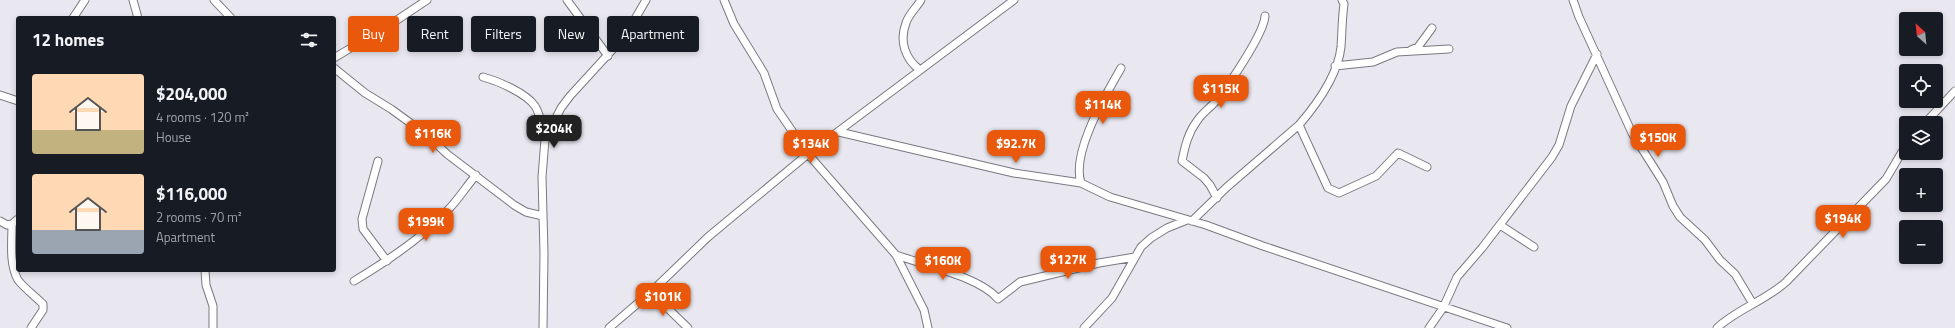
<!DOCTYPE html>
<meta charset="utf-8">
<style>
body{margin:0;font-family:"Titillium Web",sans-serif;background:#20242c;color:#f1f3f6;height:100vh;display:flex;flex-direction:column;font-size:15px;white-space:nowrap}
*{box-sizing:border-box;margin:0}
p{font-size:13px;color:#9ea1a6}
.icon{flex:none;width:22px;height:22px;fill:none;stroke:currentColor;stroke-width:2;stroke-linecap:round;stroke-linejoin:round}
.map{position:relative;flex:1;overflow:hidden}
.details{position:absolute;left:16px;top:16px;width:320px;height:256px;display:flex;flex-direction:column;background:#171b24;border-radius:4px;box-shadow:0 2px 6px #0003}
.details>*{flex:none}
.banner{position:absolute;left:348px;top:16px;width:380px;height:36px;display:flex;gap:8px}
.needle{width:26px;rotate:333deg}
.tools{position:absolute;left:1899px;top:12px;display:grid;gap:8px}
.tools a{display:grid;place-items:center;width:44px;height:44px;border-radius:4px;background:#171b24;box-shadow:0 2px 6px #0003;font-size:20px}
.price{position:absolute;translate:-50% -34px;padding:0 9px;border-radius:8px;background:#ea580c;color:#fff;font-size:13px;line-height:26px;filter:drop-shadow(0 1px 2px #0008)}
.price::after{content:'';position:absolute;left:50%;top:24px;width:12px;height:9px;margin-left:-6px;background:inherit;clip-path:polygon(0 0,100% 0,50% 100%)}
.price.active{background:#222;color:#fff}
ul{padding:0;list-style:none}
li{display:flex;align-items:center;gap:12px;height:100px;padding:0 16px}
li span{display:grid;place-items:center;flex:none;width:112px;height:80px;border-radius:4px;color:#555}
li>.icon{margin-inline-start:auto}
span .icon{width:48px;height:48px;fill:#fffc;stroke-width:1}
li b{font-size:17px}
h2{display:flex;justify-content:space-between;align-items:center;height:48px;padding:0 16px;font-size:17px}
.pill{padding:0 14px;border-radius:4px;background:#171b24;box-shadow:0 2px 6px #0003;font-size:14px;line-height:36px}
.pill.active{background:#ea580c;color:#fff}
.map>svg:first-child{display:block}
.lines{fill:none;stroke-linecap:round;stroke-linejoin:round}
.street-casing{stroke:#7a7981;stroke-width:9}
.street{stroke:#fff;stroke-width:7}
</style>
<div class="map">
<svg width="1955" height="328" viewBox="0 0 1955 328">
<rect width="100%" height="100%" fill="#e9e8f1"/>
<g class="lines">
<g class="street-casing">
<path id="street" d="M133 0 138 18
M214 0 231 18
M567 0 608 56
M724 0 734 24 764 73 777 109 808 154 896 255 924 310 928 328
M1573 0 1579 17 1632 133 1663 182 1673 206 1680 217 1705 240 1720 260 1735 274 1753 304
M73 18 85 0
M1411 50 1418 47 1432 28
M334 58 391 24 427 0
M1335 66 1373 62 1397 52 1449 49
M334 68 365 93 391 109 427 135 447 154 514 205 526 212 543 216
M920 70C905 59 899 41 906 23 908 15 917 7 921 0
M483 77C498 81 526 93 535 106 541 115 542 129 545 139
M0 95 18 101
M1925 123 1955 91
M1299 125 1328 188 1339 193 1376 176 1398 153 1427 167
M839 132 1014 173 1081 183 1110 197 1206 225 1263 246 1507 328
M378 161 362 219 363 229 387 261
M1081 183C1071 152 1106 95 1121 68
M1217 198 1210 185 1204 178 1182 161C1185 146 1188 133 1197 121 1202 113 1210 108 1216 101 1228 86 1264 34 1265 16
M18 219 12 224C12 242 9 264 18 280 23 287 36 297 43 304V310L31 328
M0 221 7 225 12 224
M1192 221 1227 187 1299 125C1317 104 1338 75 1341 47 1342 33 1342 18 1344 4L1342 0
M1500 225 1534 247
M896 255C924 265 980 277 998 299L1020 282 1099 263 1135 257
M205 270 206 285 213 306V328
M354 281C384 263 423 237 447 211 458 200 466 187 476 175
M651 292 688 328
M543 328 544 253 542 177 545 139 561 108 570 96 625 36 646 0
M609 328 651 292 708 237 808 154 1014 0
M1084 328 1112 298 1141 247 1151 238 1167 228 1187 220
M1429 328 1443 308 1457 277 1482 248 1552 157 1559 145 1571 106 1597 54
M1717 328C1737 309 1765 301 1786 282L1886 179 1906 145"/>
</g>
<use href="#street" class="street"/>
</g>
</svg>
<div class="tools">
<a><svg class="needle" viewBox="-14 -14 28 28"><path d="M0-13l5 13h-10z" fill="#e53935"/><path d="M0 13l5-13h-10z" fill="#9ea1a6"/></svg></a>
<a><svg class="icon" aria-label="locate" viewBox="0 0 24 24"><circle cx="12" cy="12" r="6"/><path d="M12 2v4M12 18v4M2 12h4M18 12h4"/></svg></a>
<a><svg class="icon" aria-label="layers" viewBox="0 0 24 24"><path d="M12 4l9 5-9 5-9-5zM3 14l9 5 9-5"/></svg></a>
<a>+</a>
<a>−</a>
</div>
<b class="price" style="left:1221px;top:109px">$115K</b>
<b class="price" style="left:1103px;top:125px">$114K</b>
<b class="price active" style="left:554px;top:149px">$204K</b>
<b class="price" style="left:433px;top:154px">$116K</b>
<b class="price" style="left:1658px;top:158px">$150K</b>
<b class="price" style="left:811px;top:164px">$134K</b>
<b class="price" style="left:1016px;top:164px">$92.7K</b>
<b class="price" style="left:1843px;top:239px">$194K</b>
<b class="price" style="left:426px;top:242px">$199K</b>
<b class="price" style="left:1068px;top:280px">$127K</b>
<b class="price" style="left:943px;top:281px">$160K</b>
<b class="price" style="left:663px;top:317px">$101K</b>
<div class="banner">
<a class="pill active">Buy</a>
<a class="pill">Rent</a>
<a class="pill">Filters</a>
<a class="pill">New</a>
<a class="pill">Apartment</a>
</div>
<section class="details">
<h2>12 homes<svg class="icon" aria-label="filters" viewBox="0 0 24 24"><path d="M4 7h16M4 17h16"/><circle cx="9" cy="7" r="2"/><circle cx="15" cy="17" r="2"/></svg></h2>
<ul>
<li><span style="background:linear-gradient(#ffd9b3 70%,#c2b280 0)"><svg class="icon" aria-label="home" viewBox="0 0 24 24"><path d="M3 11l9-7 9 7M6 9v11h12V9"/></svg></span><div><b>$204,000</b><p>4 rooms · 120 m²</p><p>House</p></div></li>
<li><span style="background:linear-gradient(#ffd9b3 70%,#9aa5b1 0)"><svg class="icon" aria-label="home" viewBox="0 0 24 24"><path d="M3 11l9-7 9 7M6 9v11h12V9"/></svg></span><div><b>$116,000</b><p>2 rooms · 70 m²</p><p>Apartment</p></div></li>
</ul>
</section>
</div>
